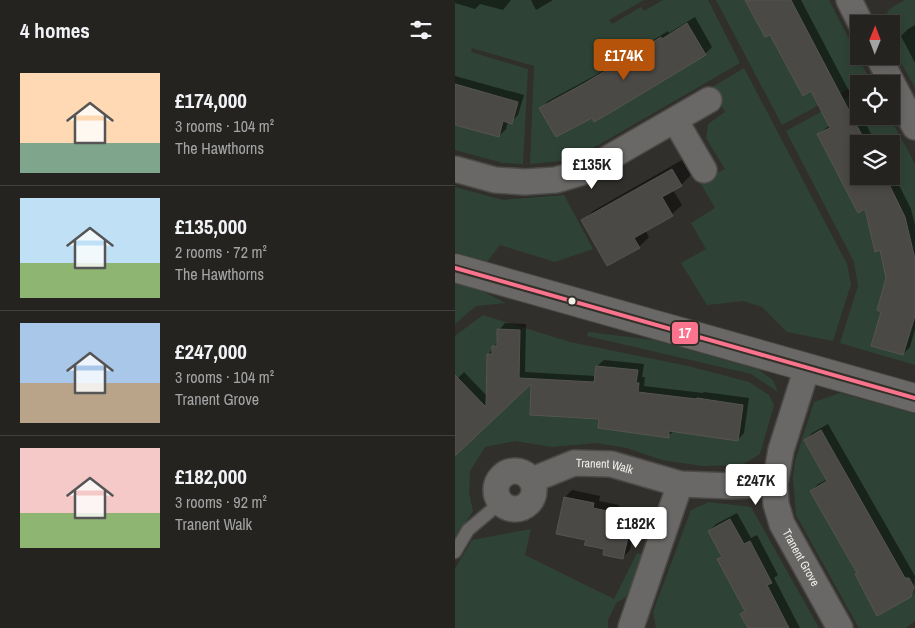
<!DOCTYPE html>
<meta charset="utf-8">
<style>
body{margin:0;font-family:"Archivo Narrow",sans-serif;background:#312f2d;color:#f1f3f6;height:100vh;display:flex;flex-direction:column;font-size:19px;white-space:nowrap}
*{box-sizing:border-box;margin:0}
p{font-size:16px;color:#a3a4a5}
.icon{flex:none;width:28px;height:28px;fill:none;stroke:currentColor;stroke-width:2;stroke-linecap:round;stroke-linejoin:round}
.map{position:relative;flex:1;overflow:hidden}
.panel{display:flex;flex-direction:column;background:#252320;width:455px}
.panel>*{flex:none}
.needle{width:32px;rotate:1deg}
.tools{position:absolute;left:395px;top:15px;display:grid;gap:10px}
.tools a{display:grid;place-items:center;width:50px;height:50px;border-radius:0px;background:#252320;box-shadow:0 2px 8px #0003,0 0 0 1px #42403e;font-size:25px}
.price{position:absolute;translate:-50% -42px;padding:0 11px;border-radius:5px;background:#fff;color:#222;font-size:16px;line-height:32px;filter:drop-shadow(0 1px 2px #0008)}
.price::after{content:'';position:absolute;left:50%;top:30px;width:15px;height:11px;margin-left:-8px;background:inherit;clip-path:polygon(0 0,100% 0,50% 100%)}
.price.selected{background:#b45309;color:#fff}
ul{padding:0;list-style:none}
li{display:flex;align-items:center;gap:15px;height:125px;padding:0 20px}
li+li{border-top:1px solid #42403e}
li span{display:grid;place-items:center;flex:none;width:140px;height:100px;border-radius:0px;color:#555}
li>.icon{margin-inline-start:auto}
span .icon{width:60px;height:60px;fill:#fffc;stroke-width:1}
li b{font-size:21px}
h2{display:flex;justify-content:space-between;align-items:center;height:60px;padding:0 20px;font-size:21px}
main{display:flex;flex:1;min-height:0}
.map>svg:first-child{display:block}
.green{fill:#2e4335;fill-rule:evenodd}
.shadow{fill:#0007}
.building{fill:#4b4946;stroke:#565451}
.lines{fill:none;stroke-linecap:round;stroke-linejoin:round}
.service-casing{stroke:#4c4a47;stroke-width:15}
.minor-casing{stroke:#4c4a47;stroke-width:28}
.tertiary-casing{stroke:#4c4a47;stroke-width:30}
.service{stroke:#696866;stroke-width:12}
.minor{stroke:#696866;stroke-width:25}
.tertiary{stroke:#696866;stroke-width:28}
.bus-1-casing{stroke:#333029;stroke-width:8}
.bus-1{stroke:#fc738d;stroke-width:4}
.bus-dot{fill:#f0efea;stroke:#333029;stroke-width:2}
.labels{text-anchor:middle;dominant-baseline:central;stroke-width:5;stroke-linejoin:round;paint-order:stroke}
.street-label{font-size:12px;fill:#f0efea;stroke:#333029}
.line-badge{stroke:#333029;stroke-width:2}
.badge-label{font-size:14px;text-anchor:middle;font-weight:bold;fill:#fff}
</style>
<main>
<section class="panel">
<h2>4 homes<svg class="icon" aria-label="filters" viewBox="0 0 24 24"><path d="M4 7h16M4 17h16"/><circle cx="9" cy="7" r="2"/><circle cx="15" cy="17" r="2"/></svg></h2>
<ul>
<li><span style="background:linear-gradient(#ffd9b3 70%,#7fa58c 0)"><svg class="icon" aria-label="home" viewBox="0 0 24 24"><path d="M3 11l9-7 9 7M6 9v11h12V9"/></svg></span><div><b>£174,000</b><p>3 rooms · 104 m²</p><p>The Hawthorns</p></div></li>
<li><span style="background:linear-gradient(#bfe0f5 65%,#8fb573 0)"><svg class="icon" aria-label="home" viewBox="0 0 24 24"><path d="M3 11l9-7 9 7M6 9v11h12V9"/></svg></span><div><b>£135,000</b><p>2 rooms · 72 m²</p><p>The Hawthorns</p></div></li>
<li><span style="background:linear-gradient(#a9c7e8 60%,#b9a48a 0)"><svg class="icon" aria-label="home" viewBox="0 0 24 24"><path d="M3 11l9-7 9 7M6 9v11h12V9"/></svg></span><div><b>£247,000</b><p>3 rooms · 104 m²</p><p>Tranent Grove</p></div></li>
<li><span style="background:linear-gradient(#f6c9c9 65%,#8fb573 0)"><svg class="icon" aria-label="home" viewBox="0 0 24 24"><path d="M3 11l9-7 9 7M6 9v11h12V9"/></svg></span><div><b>£182,000</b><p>3 rooms · 92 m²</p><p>Tranent Walk</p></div></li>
</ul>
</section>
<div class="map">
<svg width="460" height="628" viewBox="0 0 460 628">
<rect width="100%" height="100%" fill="#312f2b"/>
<path class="green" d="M0 0H189L154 20 157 24 186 7 189 11 208 0H253L285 63 140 147 107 161 75 164 79 66 17 48 16 52 73 69 68 164 48 163 0 150Z
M261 0H374L414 78 327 125Z
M450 0H460V88L436 44V24H429C429 10 439 6 450 0Z
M289 68 392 264 396 284 378 341 332 332 307 307 288 301 252 305 226 263 251 249 236 223 260 208 245 182 270 169 251 138 253 124 270 112 256 88Z
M404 91V116H434L460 164V365L385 343 403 286 399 262 331 131ZM404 144H436V176H404Z
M0 187 48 200 109 195 138 249 100 262 45 245 32 262 0 252Z
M0 283 25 290 51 303 21 306 0 324Z
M28 315 115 342 233 366 294 382 314 395 319 405 305 454 287 465 247 466 207 460 172 448 141 443 97 447 60 441 30 447 15 471 14 493 18 511 0 539V336Z
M133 332 199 340 304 370 318 380 323 392 296 374 132 336Z
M385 393 460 414V621L451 628H404L341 515 338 478 340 461 359 402Z
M254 502 296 507 364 628H201L198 612 236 510Z
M76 529 70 555 159 599 182 553 189 555 171 597 161 603 153 620V628H0V569L17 540Z"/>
<path class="shadow" d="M0 0H56L48 10 25 4 20 9 0 3Z
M76 0H98L81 10Z
M292 0H346L404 110V116H407L421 144H404V176H436V169L456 209 460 225V329L455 347 448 354 428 311 433 278 426 249 411 208 364 134 375 125 357 90Z
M240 17 257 47 250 54 137 116 86 108 93 101 139 76 213 31 214 33Z
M460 25V63L446 36 453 29Z
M0 76 69 95 63 115 56 122 53 121 51 129 44 136 0 123Z
M227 160 236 175 226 185 218 190 227 205 217 214 190 230 194 237 184 247 128 221 138 211Z
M50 323 71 324 70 372 141 376 142 366 149 360 189 364 187 377H190L189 386 248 393 249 392 294 398 289 433 283 440 219 431 213 436 145 418 78 381 0 455V381L9 372 32 396 33 355 43 341 44 330Z
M373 424 460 576 459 593 422 614 403 572 357 491 363 484 373 479 351 440 357 433Z
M117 490 145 496 144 501 164 505 163 509 183 513 175 550 168 557 132 539 110 497Z
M282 513 296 538 302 535 312 554 323 575 319 578 345 628H294L287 614 291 610 264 559 267 555 254 531 261 524Z"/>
<path class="building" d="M290 0H336L410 141 406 142 407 144H404V176H430L450 217 460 259V316L448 355 416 346 426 312 422 310 431 278 425 250 420 252 410 209 403 213 362 134 375 128 356 91 348 96 315 35 310 37Z
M232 23 251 55 153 114 139 122 137 118 101 137 84 108 130 83 206 37 207 39Z
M0 84 63 102 57 124 48 121 44 137 0 125Z
M217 169 227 186 207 197 218 216 179 238 185 248 152 266 126 220Z
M42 329 65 330 64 378 139 382 141 366 183 370 181 383H184L183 392 241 399 242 398 288 405 283 441 214 431V438L143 428 144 419 75 415 76 384 0 456V375L31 407 32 354H37V346H42Z
M366 430 450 578H454L459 587 456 597 422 616 400 574 402 573 355 491 372 481 349 440Z
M109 497 139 503 138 508 157 512V516L177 520 168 559 148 555 149 549 129 545 131 540 101 534Z
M275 519 289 544 295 541 317 583 312 585 334 628H293L285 614 290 611 262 559 267 557 253 531Z"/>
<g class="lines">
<g class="service-casing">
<path id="service" d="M0 552 13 530 45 503"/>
</g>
<g class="minor-casing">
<g id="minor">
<path d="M394 0 406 24"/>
<path d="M423 56 460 127"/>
<path d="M220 120 249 170"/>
<path d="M0 169 40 180 70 182 101 180 131 171 254 100"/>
<path id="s1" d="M352 368 326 450 320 484 321 504 327 524 385 628"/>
<circle cx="60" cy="490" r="19"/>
<path id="s2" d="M77 480 119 463 156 464 225 484 277 486 320 484"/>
<path d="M176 627 225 484"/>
</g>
</g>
<g class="tertiary-casing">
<path id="tertiary" d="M0 268 460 398"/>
</g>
<use href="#service" class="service"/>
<use href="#minor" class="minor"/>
<use href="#tertiary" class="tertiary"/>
<g class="bus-1-casing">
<path id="bus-1" d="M0 268 460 398"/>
</g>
<use href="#bus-1" class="bus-1"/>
</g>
<circle class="bus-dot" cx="117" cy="301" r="4.5"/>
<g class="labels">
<g class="street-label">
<text stroke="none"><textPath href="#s2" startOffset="76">Tranent Walk</textPath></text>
<text stroke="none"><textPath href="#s1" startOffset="200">Tranent Grove</textPath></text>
</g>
</g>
<rect class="line-badge" x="216" y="321" width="28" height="24" rx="5" fill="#fc738d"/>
<g class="badge-label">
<text x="230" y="338">17</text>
</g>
</svg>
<div class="tools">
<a><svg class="needle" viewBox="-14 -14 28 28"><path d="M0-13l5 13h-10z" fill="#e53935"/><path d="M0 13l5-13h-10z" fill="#a3a4a5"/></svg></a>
<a><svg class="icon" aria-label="locate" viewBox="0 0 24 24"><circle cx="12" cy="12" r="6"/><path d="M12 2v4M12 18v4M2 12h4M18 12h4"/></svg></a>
<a><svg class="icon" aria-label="layers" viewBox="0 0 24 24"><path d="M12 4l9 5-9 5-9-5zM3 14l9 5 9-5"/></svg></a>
</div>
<b class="price selected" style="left:169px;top:81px">£174K</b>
<b class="price" style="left:137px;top:190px">£135K</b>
<b class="price" style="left:301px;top:506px">£247K</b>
<b class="price" style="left:181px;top:549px">£182K</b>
</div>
</main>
